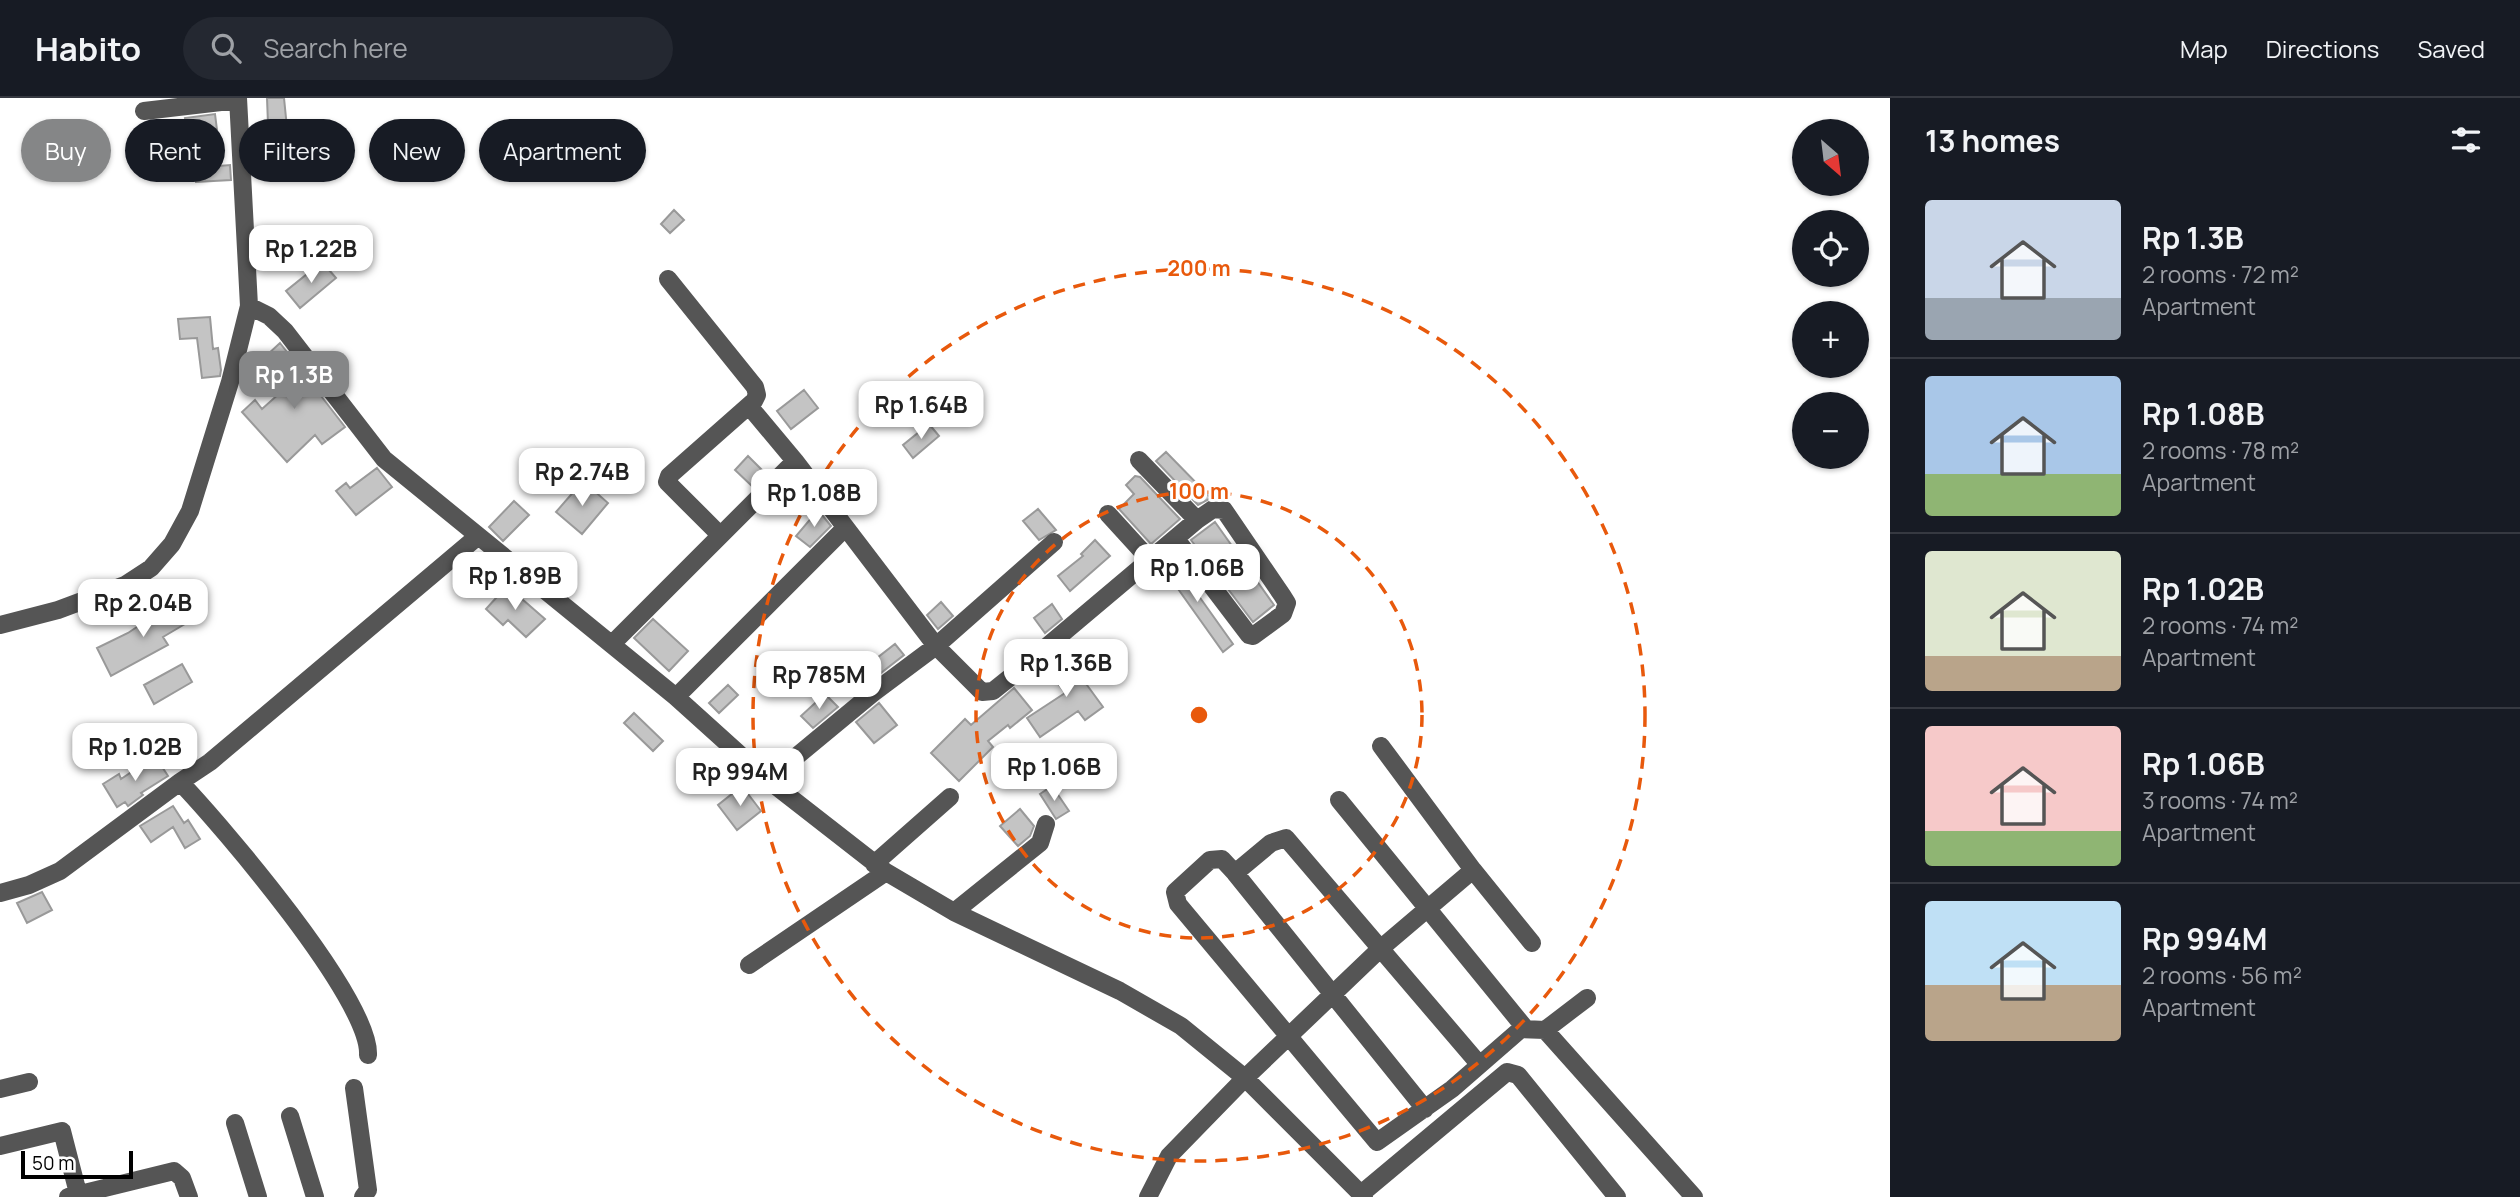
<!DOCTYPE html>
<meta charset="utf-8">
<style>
body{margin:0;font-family:Manrope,sans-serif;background:#242831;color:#f1f3f6;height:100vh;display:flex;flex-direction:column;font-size:26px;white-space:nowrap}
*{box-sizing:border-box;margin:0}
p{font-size:23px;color:#9ea1a6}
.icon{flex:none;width:38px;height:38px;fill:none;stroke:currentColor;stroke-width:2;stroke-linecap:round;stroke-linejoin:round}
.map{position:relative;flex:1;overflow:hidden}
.side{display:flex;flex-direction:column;background:#171b24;width:630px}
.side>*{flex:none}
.top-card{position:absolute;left:21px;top:21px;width:665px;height:63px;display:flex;gap:14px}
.needle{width:46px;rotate:152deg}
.tools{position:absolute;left:1792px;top:21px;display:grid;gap:14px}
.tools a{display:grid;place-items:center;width:77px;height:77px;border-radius:50%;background:#171b24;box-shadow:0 2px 5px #0004;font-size:35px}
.scale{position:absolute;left:21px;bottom:18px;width:112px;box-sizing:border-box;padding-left:7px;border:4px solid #000;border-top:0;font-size:19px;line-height:24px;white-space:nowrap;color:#000;-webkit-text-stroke:5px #fff;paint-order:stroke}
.price{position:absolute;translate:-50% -60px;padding:0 16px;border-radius:14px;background:#fff;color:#222;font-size:23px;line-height:46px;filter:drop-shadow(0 2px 4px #0008)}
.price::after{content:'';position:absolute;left:50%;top:42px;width:21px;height:16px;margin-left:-10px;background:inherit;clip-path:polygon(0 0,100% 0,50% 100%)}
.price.active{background:#858687;color:#fff}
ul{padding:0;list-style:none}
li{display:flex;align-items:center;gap:21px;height:175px;padding:0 35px}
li+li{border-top:2px solid #363941}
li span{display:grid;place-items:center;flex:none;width:196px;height:140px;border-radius:7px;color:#555}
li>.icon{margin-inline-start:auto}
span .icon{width:84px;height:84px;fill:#fffc;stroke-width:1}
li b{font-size:30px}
h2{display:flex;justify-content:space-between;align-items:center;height:84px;padding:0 35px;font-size:30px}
.chip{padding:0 24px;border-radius:32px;background:#171b24;box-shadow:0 2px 5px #0004;font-size:24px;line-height:63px}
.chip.active{background:#858687;color:#fff}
header{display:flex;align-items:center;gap:42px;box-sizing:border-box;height:98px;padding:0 35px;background:#171b24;border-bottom:2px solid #363941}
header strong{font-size:33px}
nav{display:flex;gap:38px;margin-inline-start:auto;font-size:24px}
.search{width:490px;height:63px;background:#242831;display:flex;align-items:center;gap:18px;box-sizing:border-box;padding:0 24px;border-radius:38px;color:#9ea1a6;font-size:26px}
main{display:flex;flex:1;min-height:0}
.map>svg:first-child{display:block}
.building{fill:#c4c4c4;stroke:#999;stroke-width:2}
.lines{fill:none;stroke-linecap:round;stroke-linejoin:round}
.minor{stroke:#555;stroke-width:18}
.ring{fill:none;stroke:#e8590c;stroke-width:3.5;stroke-dasharray:12 9}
.centre{fill:#e8590c;stroke:#fff;stroke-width:3.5}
.ring-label{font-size:21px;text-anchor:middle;font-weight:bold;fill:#e8590c;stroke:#fff;stroke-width:6;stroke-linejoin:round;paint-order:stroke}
</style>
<header>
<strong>Habito</strong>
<div class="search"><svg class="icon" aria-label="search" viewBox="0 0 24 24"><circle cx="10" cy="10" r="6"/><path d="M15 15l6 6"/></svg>Search here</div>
<nav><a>Map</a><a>Directions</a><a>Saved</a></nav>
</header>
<main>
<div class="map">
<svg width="1890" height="1099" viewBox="0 0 1890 1099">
<rect width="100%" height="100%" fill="#fff"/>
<path class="building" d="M267 0H284L288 40 265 43 263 27 268 26Z
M215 16 217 32 188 36 185 20Z
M230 67 231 82 196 84 195 70Z
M674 112 684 122 670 135 661 126Z
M322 164 336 180 300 210 286 193Z
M210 219 213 251 218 250 221 272 220 278 202 280 197 240 180 241 178 221Z
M280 245 345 329 322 346 315 337 287 364 242 314 255 302 262 311 291 285 267 257Z
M804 292 818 310 791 331 777 313Z
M929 326 939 338 913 360 903 347Z
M1166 354 1211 400 1198 407 1156 363Z
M748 358 766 376 753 389 735 372Z
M377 370 392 389 356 417 336 393 346 385 350 390Z
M1135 378 1140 379 1180 421 1151 446 1119 411 1134 396 1126 387Z
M794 380 800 388 777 412 770 405Z
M583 383 608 405 582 436 556 414Z
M514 403 529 417 503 443 489 429Z
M1038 411 1056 432 1039 442 1023 423Z
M818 412 831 428 810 449 796 438Z
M1215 424 1274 507 1253 524 1191 442Z
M1095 442 1110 458 1070 493 1058 478 1083 458 1081 456Z
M1171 459 1233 546 1223 554 1161 467Z
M507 488 545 521 526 539 508 522 503 527 486 511Z
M177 502 190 523 163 539 168 547 111 578 97 550 128 535Z
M941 504 953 518 938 531 927 517Z
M1052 506 1062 521 1045 535 1034 520Z
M653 521 688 553 669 573 634 540Z
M895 546 904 557 877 578 868 567Z
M1065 557 1103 609 1085 622 1078 613 1040 639 1027 620 1065 595 1047 570Z
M182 566 192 584 154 606 144 587Z
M728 587 738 597 719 615 709 605Z
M1014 590 1032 612 1010 630 1008 627 988 643 993 649 959 683 931 655 965 621 971 627Z
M825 596 838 609 813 630 801 618Z
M879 605 897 627 874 645 856 624Z
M634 615 663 643 653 653 624 625Z
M155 658 168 678 141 695 143 697 128 708 125 704 117 709 103 686 119 676 121 681Z
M742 688 761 713 737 732 718 707Z
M1052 688 1069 713 1056 721 1040 696Z
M173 708 184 725 188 722 200 741 185 750 173 729 151 744 140 728Z
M1020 711 1034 728 1030 738 1018 748 1000 728Z
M42 794 52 812 27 825 17 805Z"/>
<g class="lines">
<path class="minor" d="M144 13 238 2
M668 181 755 289 757 297 754 303 669 378 667 384 719 436
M249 208 269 218 285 233 384 361 676 599 768 682 886 774 954 814 1120 893 1181 928 1245 980 1364 1099
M749 308 795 363 936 548 982 594 993 593 1013 577 1197 422 1213 411 1224 412 1282 497 1287 505 1283 516 1253 538 1249 537 1176 441
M1139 362 1197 422
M1108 416 1150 462
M0 527 58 512 125 487 151 470 172 446 190 413 230 284 249 208 238 0
M612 546 795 363
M676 599 844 431
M768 682 873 595 936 548 1054 444
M1339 702 1525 930
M874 766 950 699
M1473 772 1532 845
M1235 775 1425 1011
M0 795 29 787 60 773 180 684
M954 814 1040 745 1046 726
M749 867 886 774
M1545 932 1694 1099
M368 957C371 902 222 728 180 684L210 664 477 439
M1479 966 1286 740 1271 745 1235 775 1222 761 1210 762 1175 794 1178 806 1377 1044 1452 991 1521 931 1545 932 1587 900
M354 990 368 1092 363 1099
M0 991 29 984
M290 1018 315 1099
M235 1025 258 1099
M0 1048 62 1033 79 1099
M1361 1096 1507 974 1518 977 1617 1099
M68 1099 174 1073 182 1080 189 1099
M1148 1099 1169 1058 1245 980 1380 851 1473 772 1381 648"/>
</g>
<g class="ring">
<circle cx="1199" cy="617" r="223"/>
<circle cx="1199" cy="617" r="446"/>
</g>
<circle cx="1199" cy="617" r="10" class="centre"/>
<g class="ring-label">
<text x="1199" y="178">200 m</text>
<text x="1199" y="401">100 m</text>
</g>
</svg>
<div class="tools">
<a><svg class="needle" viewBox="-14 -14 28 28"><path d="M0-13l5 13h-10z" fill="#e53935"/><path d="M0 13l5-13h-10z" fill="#9ea1a6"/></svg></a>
<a><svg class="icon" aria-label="locate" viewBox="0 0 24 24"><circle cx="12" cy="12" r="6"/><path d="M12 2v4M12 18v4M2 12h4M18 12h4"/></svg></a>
<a>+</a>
<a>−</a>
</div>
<div class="scale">50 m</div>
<b class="price" style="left:311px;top:187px">Rp 1.22B</b>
<b class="price active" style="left:294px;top:313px">Rp 1.3B</b>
<b class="price" style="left:921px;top:343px">Rp 1.64B</b>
<b class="price" style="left:582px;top:410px">Rp 2.74B</b>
<b class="price" style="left:814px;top:431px">Rp 1.08B</b>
<b class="price" style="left:1197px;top:506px">Rp 1.06B</b>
<b class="price" style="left:515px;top:514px">Rp 1.89B</b>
<b class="price" style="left:143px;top:541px">Rp 2.04B</b>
<b class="price" style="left:1066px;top:601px">Rp 1.36B</b>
<b class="price" style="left:819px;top:613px">Rp 785M</b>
<b class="price" style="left:135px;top:685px">Rp 1.02B</b>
<b class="price" style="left:1054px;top:705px">Rp 1.06B</b>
<b class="price" style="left:740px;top:710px">Rp 994M</b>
<div class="top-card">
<a class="chip active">Buy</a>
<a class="chip">Rent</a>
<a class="chip">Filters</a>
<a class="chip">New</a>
<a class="chip">Apartment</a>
</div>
</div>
<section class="side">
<h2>13 homes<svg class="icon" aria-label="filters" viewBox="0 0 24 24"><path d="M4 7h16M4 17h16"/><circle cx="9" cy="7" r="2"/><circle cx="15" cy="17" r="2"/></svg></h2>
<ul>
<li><span style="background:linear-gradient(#c9d6e8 70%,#9aa5b1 0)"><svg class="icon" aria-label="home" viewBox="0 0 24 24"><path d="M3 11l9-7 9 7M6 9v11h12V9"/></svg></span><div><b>Rp 1.3B</b><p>2 rooms · 72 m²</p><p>Apartment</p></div></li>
<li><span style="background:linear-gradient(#a9c7e8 70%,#8fb573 0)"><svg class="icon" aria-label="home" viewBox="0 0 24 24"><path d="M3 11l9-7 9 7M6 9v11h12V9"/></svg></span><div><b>Rp 1.08B</b><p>2 rooms · 78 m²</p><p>Apartment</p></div></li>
<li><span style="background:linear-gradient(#dfe7d0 75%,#b9a48a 0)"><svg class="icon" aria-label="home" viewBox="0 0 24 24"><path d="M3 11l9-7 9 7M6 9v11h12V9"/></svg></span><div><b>Rp 1.02B</b><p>2 rooms · 74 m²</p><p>Apartment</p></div></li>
<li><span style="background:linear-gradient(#f6c9c9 75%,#8fb573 0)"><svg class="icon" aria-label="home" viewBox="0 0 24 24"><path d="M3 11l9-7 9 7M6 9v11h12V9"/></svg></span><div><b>Rp 1.06B</b><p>3 rooms · 74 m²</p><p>Apartment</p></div></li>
<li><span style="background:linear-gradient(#bfe0f5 60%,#b9a48a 0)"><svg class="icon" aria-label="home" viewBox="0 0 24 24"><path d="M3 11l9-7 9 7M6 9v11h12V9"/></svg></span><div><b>Rp 994M</b><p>2 rooms · 56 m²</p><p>Apartment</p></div></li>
</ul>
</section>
</main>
